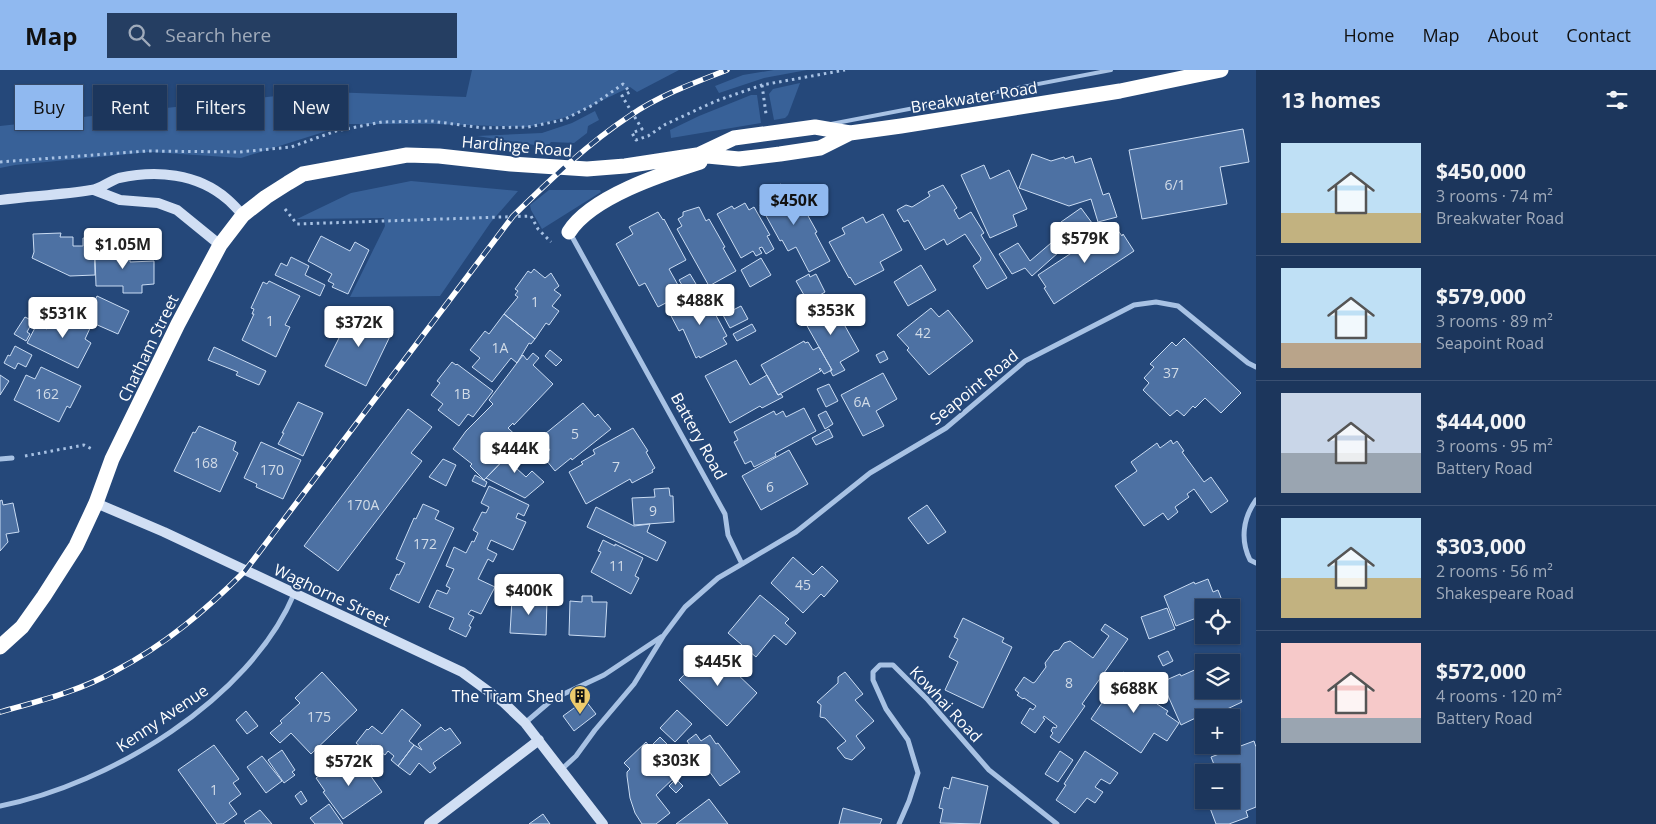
<!DOCTYPE html>
<meta charset="utf-8">
<style>
body{margin:0;font-family:"Open Sans",sans-serif;background:#253e62;color:#f1f3f6;height:100vh;display:flex;flex-direction:column;font-size:19px;white-space:nowrap}
*{box-sizing:border-box;margin:0}
p{font-size:16px;color:#a0abbb}
.icon{flex:none;width:28px;height:28px;fill:none;stroke:currentColor;stroke-width:2;stroke-linecap:round;stroke-linejoin:round}
.map{position:relative;flex:1;overflow:hidden}
.sheet{display:flex;flex-direction:column;background:#1c365c;width:400px}
.sheet>*{flex:none}
.top-card{position:absolute;left:15px;top:15px;width:475px;height:45px;display:flex;gap:10px}
.fabs{position:absolute;left:1195px;top:529px;display:grid;gap:10px}
.fabs a{display:grid;place-items:center;width:45px;height:45px;border-radius:0px;background:#1c365c;box-shadow:0 1px 4px #0004,0 0 0 1px #3a5072;font-size:25px}
.price{position:absolute;translate:-50% -42px;padding:0 11px;border-radius:5px;background:#fff;color:#222;font-size:16px;line-height:32px;filter:drop-shadow(0 1px 2px #0008)}
.price::after{content:'';position:absolute;left:50%;top:30px;width:15px;height:11px;margin-left:-8px;background:inherit;clip-path:polygon(0 0,100% 0,50% 100%)}
.price.on{background:#90b9f0;color:#111}
ul{padding:0;list-style:none}
li{display:flex;align-items:center;gap:15px;height:125px;padding:0 25px}
li+li{border-top:1px solid #3a5072}
li span{display:grid;place-items:center;flex:none;width:140px;height:100px;border-radius:0px;color:#555}
li>.icon{margin-inline-start:auto}
span .icon{width:60px;height:60px;fill:#fffc;stroke-width:1}
li b{font-size:21px}
h2{display:flex;justify-content:space-between;align-items:center;height:60px;padding:0 25px;font-size:21px}
.chip{padding:0 18px;border-radius:0px;background:#1c365c;box-shadow:0 1px 4px #0004,0 0 0 1px #3a5072;font-size:18px;line-height:45px}
.chip.on{background:#90b9f0;color:#111}
header{display:flex;align-items:center;gap:30px;box-sizing:border-box;height:70px;padding:0 25px;background:#90b9f0;color:#111}
header strong{font-size:24px}
nav{display:flex;gap:28px;margin-inline-start:auto;font-size:18px}
.search{width:350px;height:45px;background:#253e62;display:flex;align-items:center;gap:12px;box-sizing:border-box;padding:0 18px;border-radius:0px;color:#a0abbb;font-size:19px}
main{display:flex;flex:1;min-height:0}
.map>svg:first-child{display:block}
.green{fill:#386198}
.building{fill:#4d71a3;stroke:#cadcf3}
.lines{fill:none;stroke-linecap:round;stroke-linejoin:round}
.path{stroke:#a8c2e4;stroke-width:3;stroke-dasharray:2.5 4;stroke-linecap:butt}
.lane{stroke:#a8c2e4;stroke-width:4}
.street{stroke:#a8c2e4;stroke-width:5}
.secondary{stroke:#d1dff4;stroke-width:10}
.highway{stroke:#fff;stroke-width:15}
.rail-casing{stroke:#fff;stroke-width:5.5}
.rail{stroke:#25487a;stroke-width:4;stroke-dasharray:11;stroke-linecap:butt}
.labels{text-anchor:middle;dominant-baseline:central;stroke-width:4;stroke-linejoin:round;paint-order:stroke}
.number-label{font-size:14px;fill:#d2dce8}
.street-label{font-size:16px;fill:#fff;stroke:#25487a}
.poi-label{font-size:16px;fill:#fff;stroke:#25487a;text-anchor:end}
</style>
<header>
<strong>Map</strong>
<div class="search"><svg class="icon" aria-label="search" viewBox="0 0 24 24"><circle cx="10" cy="10" r="6"/><path d="M15 15l6 6"/></svg>Search here</div>
<nav><a>Home</a><a>Map</a><a>About</a><a>Contact</a></nav>
</header>
<main>
<div class="map">
<svg width="1256" height="754" viewBox="0 0 1256 754">
<rect width="100%" height="100%" fill="#25487a"/>
<path class="green" d="M472 0H679L637 22 630 17 570 46 528 57 434 54H349L241 88 150 82 15 95 0 98V56L276 26 302 21 466 27Z
M774 0H807L764 8 719 23 715 16 743 5Z
M800 13 788 45 785 48 774 50 769 24 773 19Z
M751 25H757L761 53 671 68 670 60 699 46Z
M595 41 599 50 588 56 587 63 574 73 551 72 547 77 477 66 542 63 572 53Z
M411 111 518 121 491 152 440 226 350 227 385 156 384 148 297 149 351 123Z
M549 120H600L601 122 542 159 531 140 530 135Z"/>
<path class="building" d="M1243 59 1249 92 1220 97 1227 134 1142 149 1129 80Z
M1032 84 1051 91 1064 87 1065 89 1073 86 1075 93 1091 88 1103 125 1109 123 1117 147 1098 152 1091 129 1069 136 1019 118Z
M984 95 990 109 1009 100 1027 139 1013 145 1017 156 990 168 961 105Z
M781 114 785 121 792 117 817 162 815 163 830 191 809 202 796 177 788 181 782 170 780 171 760 135 767 131 763 124Z
M943 115 957 138 954 140 959 149 971 142 984 163 981 165 1007 208 987 219 973 196 980 191 981 188 965 164 947 175 944 169 925 180 908 150 904 152 897 140 906 135 912 137 930 126 928 122Z
M745 133 749 140 754 137 770 165 767 166 774 179 766 184 762 177 759 178 762 183 756 186 753 181 741 188 717 144 732 136 734 139Z
M699 137 706 151 709 149 725 177 723 178 736 201 709 216 677 159 682 156 678 149 683 146V142Z
M1081 138 1095 157 1074 172 1061 152Z
M658 142 663 150 664 149 686 190 669 199 683 224 658 237 645 213 639 216 616 174 633 164 629 157Z
M883 144 902 180 880 192 884 200 855 215 850 207 849 208 829 172 845 164 842 158 863 147 866 153Z
M1114 155 1122 166 1123 164 1134 181 1054 234 1044 218 1046 217 1038 205Z
M61 163 60 167H73V176H83V168H94L95 205 70 206 32 188 34 182 33 164Z
M321 166 350 181 355 172 369 180 348 224 332 217 334 214 328 211 332 204 308 191Z
M1018 173 1030 191 1051 173 1059 182 1032 206 1025 198 1012 204 999 184Z
M105 176H130V192L154 191V214L142 215V223H123V216H96L95 186H106Z
M291 187 309 196 305 205 325 215 320 226 275 205 281 193 287 196Z
M761 188 771 205 750 217 741 200Z
M921 195 936 220 908 236 894 212Z
M534 199 545 208 551 203 559 216 554 220 561 225 552 236 559 241 549 255 546 253 535 269 504 244 518 227 515 225 518 221 515 219 528 201 531 203Z
M690 204 696 214 685 220 679 210Z
M809 204 810 207 816 204 825 222 808 232 796 211Z
M269 211 300 226 285 255 290 257 276 287 242 270 254 244H252L254 239 251 238 263 212 267 214Z
M704 223 727 266 723 268 727 274 700 288 699 286 696 288 683 259 679 261 669 242Z
M97 226 129 241 118 264 86 250Z
M831 231 859 281 840 292 845 300 833 306 830 300H832L802 247Z
M741 236 748 249 730 258 723 245Z
M931 238 939 247 948 240 973 271 929 305 907 280 909 278 897 265Z
M57 239 91 256 85 269 91 273 78 298 27 273 37 254 47 259Z
M353 240 393 260 366 316 325 296Z
M504 244 535 269 531 274 529 273 517 293 511 288 492 312 472 297 480 288 470 280 485 261 489 264Z
M25 247 33 251 27 262 30 264 26 271 14 264Z
M752 254 756 261 737 271 733 264Z
M1184 268 1241 323 1221 343 1205 328 1195 338 1193 336 1184 346 1177 340 1170 346 1143 320 1149 313 1144 308 1154 297 1150 294 1172 272 1176 276Z
M804 271 805 273 808 272 813 280 819 277 832 300 824 304 820 298 819 299 821 301 778 325 761 295Z
M15 276 32 285 26 297 18 293 15 299 4 293 8 285 10 286Z
M214 277 266 301 259 315 236 305 238 302 208 290Z
M550 280 562 290 556 296 545 286Z
M884 281 888 289 880 293 876 285Z
M533 283 539 288 533 295 553 314 514 355 513 353 508 358 522 371 484 410 470 396 472 394 453 379 466 361 493 334 489 330 523 285 527 290Z
M736 290 750 315 767 305 778 325 781 324 783 327 762 338 760 336 730 353 705 306Z
M452 292 456 295 457 294 493 321 473 347 468 344 459 356 438 340 443 334 431 325 440 313 437 311Z
M41 297 81 316 70 338 67 336 59 352 14 330 26 305 35 309Z
M883 303 897 329 876 341 884 356 863 366 841 325Z
M0 305 9 311 0 325Z
M829 314 838 331 826 337 817 319Z
M298 332 323 343 303 386 278 374 284 363H282Z
M583 333 595 347 598 344 611 359 572 390 571 388 555 401 542 385 550 380 540 368Z
M804 338 816 361 775 383 776 386 754 397 751 391 745 394 734 372 738 370 734 362 774 341 776 345 783 341 786 347Z
M408 339 432 357 411 383 422 391 338 501 304 476Z
M826 341 833 354 825 359 818 345Z
M199 356 236 372 233 380 238 383 220 422 174 401 193 362 195 363Z
M633 358 648 381 646 382 655 398 652 400 653 402 632 413 630 409 586 434 569 402 583 394 581 392 595 384 593 380Z
M829 359 833 367 816 375 812 368Z
M1171 370 1173 374 1177 371 1184 381 1182 382 1204 412 1211 407 1228 431 1211 443 1194 419 1187 424 1189 427 1175 437 1178 442 1168 450 1163 443 1144 456 1115 416 1137 401 1131 392 1157 373 1160 378Z
M261 372 301 390 283 429 256 417 257 414 244 408Z
M519 374 530 385 516 398 526 407 532 401 544 412 525 428 486 408Z
M789 380 808 414 761 440 742 406Z
M443 389 456 395 446 416 429 407Z
M475 405 487 412 485 417 472 411Z
M489 416 529 435 524 446 518 443 516 448 526 452 513 480 491 470 487 479 497 484 493 492 488 489 478 509 495 517 481 544 471 540 468 544 474 547 469 556 471 557 466 567 449 559 454 548 429 537 437 520 447 524 450 518 446 516 454 499 446 496 454 477 466 483 472 471 474 472 478 463 473 460 482 442 486 443 489 437 481 433Z
M669 418 670 426H673L674 452 634 455 632 428 655 427 654 419Z
M2 430 3 435 13 433 19 462 6 464 8 472 0 481V431Z
M423 434 439 441 435 449 454 458 419 533 390 519 397 504 399 505 405 493 396 489 414 448 416 449Z
M927 435 946 462 928 474 908 448Z
M596 437 634 456 650 454 647 462 666 472 657 491 587 457Z
M603 470 615 476V474L643 488 635 506 639 508 631 524 591 502 601 482 598 481Z
M793 487 813 505 822 496 838 511 824 527 821 524 803 543 771 513Z
M1208 509 1213 522 1218 520 1223 533 1219 535V538H1204V545L1176 556 1164 526 1194 512 1195 514Z
M523 524H533V530H547L546 565 510 563 512 529 523 530Z
M760 525 789 549 785 553 796 563 786 575 774 565 756 587 728 563Z
M582 526H592V532H607L605 567 569 565 570 531 582 532Z
M1167 538 1175 559 1149 569 1141 547Z
M963 548 1004 568 1002 572 1012 577 983 638 945 620 958 592 949 587 958 569 954 567Z
M1105 554 1128 569 1082 634 1085 636 1059 673 1050 667 1053 663 1051 661 1053 657 1056 658 1057 656 1044 646 1043 648 1045 649 1035 663 1021 653 1030 638 1033 640 1036 636 1024 628 1023 629 1017 625 1019 623 1015 620 1024 607 1033 613 1035 612 1046 597 1045 593 1054 581 1059 580 1064 573 1070 571 1093 588 1109 566 1101 560Z
M710 578 757 623 727 656 679 610Z
M1168 581 1173 591 1163 596 1158 586Z
M741 591 752 600 747 606 736 597Z
M1199 598 1202 604 1204 603V620H1231V609L1242 632 1208 648 1206 643 1181 655 1165 619 1167 618 1164 611 1180 604 1181 606Z
M322 602 357 640 311 684 291 663 280 673 270 663 282 653 280 651 300 633 295 628Z
M845 602 863 624 855 630 874 651 856 666 865 678 852 690 845 688 837 678 846 671 825 648 820 647 821 635 817 632 838 613V607Z
M1123 602 1149 619 1146 624 1158 632 1157 634 1168 641 1166 644 1179 653 1167 671 1154 663 1141 683 1091 649Z
M585 630 596 644 574 661 563 646Z
M402 639 421 655 409 671 414 675 398 696 391 690 394 686 388 681 385 685 371 675 366 681 356 673 367 659 368 660 372 656 382 664Z
M677 640 692 654 675 672 660 658Z
M246 641 258 656 247 664 236 650Z
M441 657 445 661 450 658 461 673 433 693 436 698 430 703 419 693 410 705 398 696 414 675 422 680 418 674Z
M696 664 701 671 710 665 716 674 718 673 740 702 720 716 687 671Z
M660 667 669 676 659 686 677 705 656 725 670 743 656 754H642L635 743 630 728 627 706V702L630 699 624 693 646 672 650 677Z
M1254 671 1256 677V737L1246 741 1248 747 1229 754H1216L1207 730H1231V702H1217L1211 687Z
M214 675 239 709 233 713 241 724 229 733 237 744 223 754H217L178 700Z
M282 680 295 700 292 702 295 705 284 713 268 690Z
M1060 681 1073 690 1058 712 1045 704Z
M1085 681 1118 703 1110 714 1101 709 1095 717 1103 722 1095 733 1087 728 1075 743 1056 730 1066 715 1064 714Z
M262 686 282 711 266 723 247 697Z
M354 688 360 697 363 695 382 722 343 749 323 722 325 721 316 708 334 696 337 700Z
M952 707 988 716 980 754 940 753 943 739 939 738 944 717 949 719Z
M676 709 683 716 676 723 669 716Z
M301 721 307 731 301 735 295 726Z
M709 729 728 754H676Z
M329 734 343 754H315L310 748Z
M843 738 882 749 880 754H839Z
M260 740 272 754H246L244 751Z
M543 744 550 754H529Z"/>
<g class="lines">
<path class="path" d="M762 15 766 44
M0 92 147 81 239 82 291 77 336 61 382 52 431 51 483 58 528 57 563 50 593 35 623 14 630 22 622 26 642 59 632 63 636 70 648 66 666 54 716 31 762 15 845 0
M285 139 297 154 531 146 538 159 551 172
M25 386 84 375 94 380"/>
<path class="lane" d="M831 54 1111 0"/>
<path class="street" d="M0 389 12 388
M1256 430C1243 448 1240 470 1250 490L1256 493
M742 494 796 462 870 403 946 358 1025 291 1134 235 1156 232 1178 236 1248 293 1256 297
M525 653 553 629 604 605 661 567
M562 699 576 686 595 660 634 614 664 565 685 537 718 508 742 494 728 465 725 444 570 163
M0 736C110 714 249 630 294 524
M899 754 909 731 918 703 908 670 886 639 873 610V602L880 595H893L928 630 989 700 1057 754"/>
<path class="secondary" d="M94 120 120 130 158 133 177 140 220 175
M0 130C30 126 61 125 91 120 101 119 109 111 119 108 156 100 197 103 227 129 233 134 238 140 243 145
M96 433 164 462 462 602 503 632 525 653 603 754
M429 754 539 670"/>
<path class="highway" d="M698 85 734 68 815 57 850 63 901 56 1120 21 1221 0
M569 162C591 127 662 104 700 92
M0 577 22 557 44 526 76 476 96 433 112 389 178 254 220 175 243 145 266 127 288 113 303 104 407 85 439 86 511 94 587 99 625 96 697 85 739 89 780 84 820 78 850 63"/>
<g class="rail-casing">
<path id="rail" d="M0 642C39 631 80 621 115 601 165 575 206 540 245 501L513 146C550 110 587 74 631 45 660 25 694 13 727 0"/>
</g>
<use href="#rail" class="rail"/>
</g>
<defs>
<g id="building-pin" transform="scale(1.125)"><path d="M0 17L-7.5 6A9.5 9.5 0 1 1 7.5 6Z" fill="#eecb6c" stroke="#25487a"/><path d="M-4-6H4V6H1V3H-1V6H-4ZM-2.5-4.3h1.7v1.8h-1.7ZM.8-4.3h1.7v1.8H.8ZM-2.5-1h1.7V.8h-1.7ZM.8-1h1.7V.8H.8Z" fill="#111"/></g>
</defs>
<g fill-rule="evenodd">
<use href="#building-pin" x="580" y="626"/>
</g>
<g class="labels">
<g class="number-label">
<text x="1175" y="114">6/1</text>
<text x="535" y="231">1</text>
<text x="270" y="250">1</text>
<text x="923" y="262">42</text>
<text x="500" y="277">1A</text>
<text x="1171" y="302">37</text>
<text x="47" y="323">162</text>
<text x="462" y="323">1B</text>
<text x="862" y="331">6A</text>
<text x="575" y="363">5</text>
<text x="206" y="392">168</text>
<text x="616" y="396">7</text>
<text x="272" y="399">170</text>
<text x="770" y="416">6</text>
<text x="363" y="434">170A</text>
<text x="653" y="440">9</text>
<text x="425" y="473">172</text>
<text x="617" y="495">11</text>
<text x="803" y="514">45</text>
<text x="1069" y="612">8</text>
<text x="319" y="646">175</text>
<text x="214" y="719">1</text>
</g>
<g class="street-label">
<text transform="translate(974 27) rotate(-9)">Breakwater Road</text>
<text transform="translate(517 76) rotate(5)">Hardinge Road</text>
<text transform="translate(148 278) rotate(-64)">Chatham Street</text>
<text transform="translate(974 317) rotate(-39)">Seapoint Road</text>
<text transform="translate(699 366) rotate(61)">Battery Road</text>
<text transform="translate(332 525) rotate(25)">Waghorne Street</text>
<text transform="translate(946 634) rotate(47)">Kowhai Road</text>
<text transform="translate(162 648) rotate(-34)">Kenny Avenue</text>
</g>
<g class="poi-label">
<text x="564" y="626">The Tram Shed</text>
</g>
</g>
</svg>
<div class="fabs">
<a><svg class="icon" aria-label="locate" viewBox="0 0 24 24"><circle cx="12" cy="12" r="6"/><path d="M12 2v4M12 18v4M2 12h4M18 12h4"/></svg></a>
<a><svg class="icon" aria-label="layers" viewBox="0 0 24 24"><path d="M12 4l9 5-9 5-9-5zM3 14l9 5 9-5"/></svg></a>
<a>+</a>
<a>−</a>
</div>
<b class="price on" style="left:794px;top:156px">$450K</b>
<b class="price" style="left:1085px;top:194px">$579K</b>
<b class="price" style="left:123px;top:200px">$1.05M</b>
<b class="price" style="left:700px;top:256px">$488K</b>
<b class="price" style="left:831px;top:266px">$353K</b>
<b class="price" style="left:63px;top:269px">$531K</b>
<b class="price" style="left:359px;top:278px">$372K</b>
<b class="price" style="left:515px;top:404px">$444K</b>
<b class="price" style="left:529px;top:546px">$400K</b>
<b class="price" style="left:718px;top:617px">$445K</b>
<b class="price" style="left:1134px;top:644px">$688K</b>
<b class="price" style="left:676px;top:716px">$303K</b>
<b class="price" style="left:349px;top:717px">$572K</b>
<div class="top-card">
<a class="chip on">Buy</a>
<a class="chip">Rent</a>
<a class="chip">Filters</a>
<a class="chip">New</a>
</div>
</div>
<section class="sheet">
<h2>13 homes<svg class="icon" aria-label="filters" viewBox="0 0 24 24"><path d="M4 7h16M4 17h16"/><circle cx="9" cy="7" r="2"/><circle cx="15" cy="17" r="2"/></svg></h2>
<ul>
<li><span style="background:linear-gradient(#bfe0f5 70%,#c2b280 0)"><svg class="icon" aria-label="home" viewBox="0 0 24 24"><path d="M3 11l9-7 9 7M6 9v11h12V9"/></svg></span><div><b>$450,000</b><p>3 rooms · 74 m²</p><p>Breakwater Road</p></div></li>
<li><span style="background:linear-gradient(#bfe0f5 75%,#b9a48a 0)"><svg class="icon" aria-label="home" viewBox="0 0 24 24"><path d="M3 11l9-7 9 7M6 9v11h12V9"/></svg></span><div><b>$579,000</b><p>3 rooms · 89 m²</p><p>Seapoint Road</p></div></li>
<li><span style="background:linear-gradient(#c9d6e8 60%,#9aa5b1 0)"><svg class="icon" aria-label="home" viewBox="0 0 24 24"><path d="M3 11l9-7 9 7M6 9v11h12V9"/></svg></span><div><b>$444,000</b><p>3 rooms · 95 m²</p><p>Battery Road</p></div></li>
<li><span style="background:linear-gradient(#bfe0f5 60%,#c2b280 0)"><svg class="icon" aria-label="home" viewBox="0 0 24 24"><path d="M3 11l9-7 9 7M6 9v11h12V9"/></svg></span><div><b>$303,000</b><p>2 rooms · 56 m²</p><p>Shakespeare Road</p></div></li>
<li><span style="background:linear-gradient(#f6c9c9 75%,#9aa5b1 0)"><svg class="icon" aria-label="home" viewBox="0 0 24 24"><path d="M3 11l9-7 9 7M6 9v11h12V9"/></svg></span><div><b>$572,000</b><p>4 rooms · 120 m²</p><p>Battery Road</p></div></li>
</ul>
</section>
</main>
